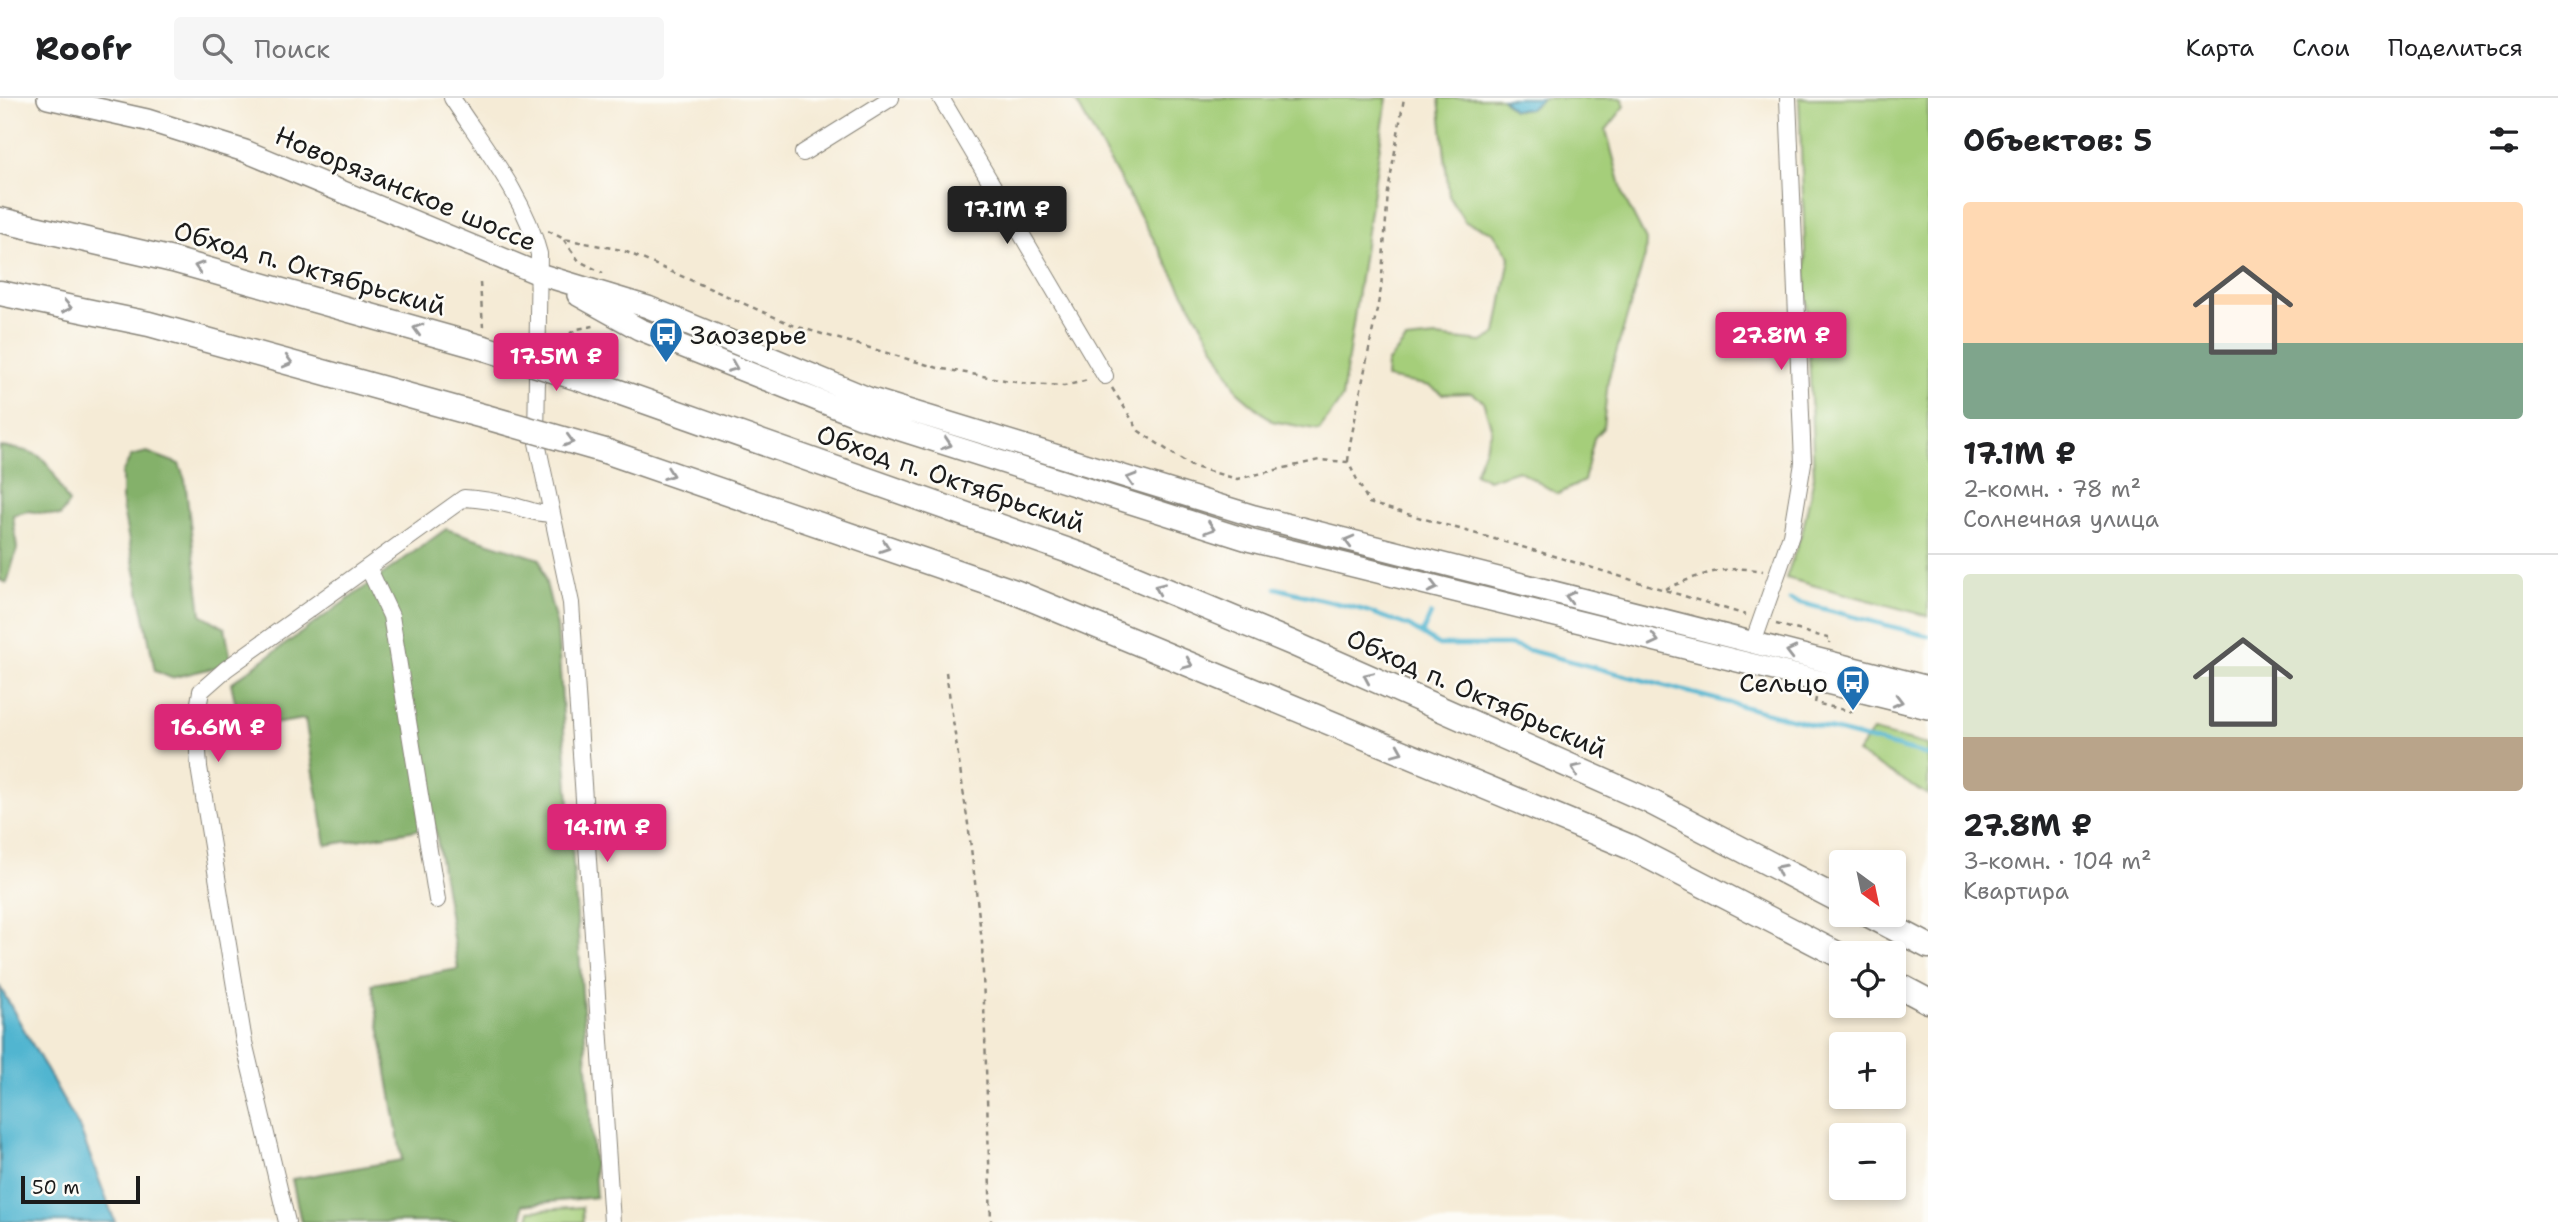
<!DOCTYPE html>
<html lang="ru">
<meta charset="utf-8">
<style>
body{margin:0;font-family:"Shantell Sans",sans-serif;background:#f6f6f6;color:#202124;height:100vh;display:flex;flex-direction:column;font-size:26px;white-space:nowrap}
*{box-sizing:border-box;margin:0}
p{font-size:23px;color:#757577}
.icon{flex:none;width:38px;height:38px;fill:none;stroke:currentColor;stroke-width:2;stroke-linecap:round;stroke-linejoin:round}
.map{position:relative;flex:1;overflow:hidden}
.side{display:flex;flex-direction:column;background:#fff;width:630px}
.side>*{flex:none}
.needle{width:46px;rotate:147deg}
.controls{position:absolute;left:1829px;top:752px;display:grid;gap:14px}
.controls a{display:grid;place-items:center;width:77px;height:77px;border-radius:7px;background:#fff;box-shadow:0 4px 10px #0003;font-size:35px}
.scale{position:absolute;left:21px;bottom:18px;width:119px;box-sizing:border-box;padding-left:7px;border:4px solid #1c1c1c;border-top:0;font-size:19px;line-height:24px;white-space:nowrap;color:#1c1c1c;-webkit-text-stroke:5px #fdfcf7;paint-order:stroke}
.price{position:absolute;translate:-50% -60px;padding:0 16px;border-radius:7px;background:#db2777;color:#fff;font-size:23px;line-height:46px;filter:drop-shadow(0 2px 4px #0008)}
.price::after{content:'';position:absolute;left:50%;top:42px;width:21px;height:16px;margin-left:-10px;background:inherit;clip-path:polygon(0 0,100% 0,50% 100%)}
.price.on{background:#222;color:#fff}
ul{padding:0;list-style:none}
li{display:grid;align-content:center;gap:14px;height:371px;padding:0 35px}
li+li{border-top:2px solid #e0e0e0}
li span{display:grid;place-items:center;height:217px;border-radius:7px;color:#555}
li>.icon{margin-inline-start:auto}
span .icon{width:126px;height:126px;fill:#fffc;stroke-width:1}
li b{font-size:30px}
h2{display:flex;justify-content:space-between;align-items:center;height:84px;padding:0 35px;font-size:30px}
header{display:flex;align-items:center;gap:42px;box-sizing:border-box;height:98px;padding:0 35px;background:#fff;border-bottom:2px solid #e0e0e0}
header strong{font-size:33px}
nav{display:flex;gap:38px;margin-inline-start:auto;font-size:24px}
.search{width:490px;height:63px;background:#f6f6f6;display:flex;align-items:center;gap:18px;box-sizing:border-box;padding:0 24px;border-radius:7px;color:#757577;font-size:26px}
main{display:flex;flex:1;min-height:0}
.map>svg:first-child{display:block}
.green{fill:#a5ce7a;stroke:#60754b;stroke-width:2}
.forest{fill:#84b16a;stroke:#506643;stroke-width:2}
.water{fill:#51b5d0;stroke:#366876;stroke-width:2}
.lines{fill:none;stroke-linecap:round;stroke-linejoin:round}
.stream{stroke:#51b5d0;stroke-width:4.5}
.minor-casing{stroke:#888479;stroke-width:18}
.major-casing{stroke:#888479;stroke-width:24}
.highway-casing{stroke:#888479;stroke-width:27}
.path{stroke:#888479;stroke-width:2.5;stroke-dasharray:5 5;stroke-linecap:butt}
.minor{stroke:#fff;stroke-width:16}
.major{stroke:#fff;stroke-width:21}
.highway{stroke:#fff;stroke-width:24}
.highway-bridge-casing{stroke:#888479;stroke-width:27;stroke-linecap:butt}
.highway-bridge{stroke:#fff;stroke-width:24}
.oneway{stroke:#999}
.labels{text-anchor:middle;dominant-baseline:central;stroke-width:5;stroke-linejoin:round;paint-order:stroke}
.street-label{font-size:26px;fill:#1c1c1c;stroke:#fdfcf7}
.poi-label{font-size:26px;fill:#1c1c1c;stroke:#fdfcf7;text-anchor:start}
</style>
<header>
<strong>Roofr</strong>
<div class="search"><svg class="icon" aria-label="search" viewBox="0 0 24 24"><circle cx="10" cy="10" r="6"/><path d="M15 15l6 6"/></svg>Поиск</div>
<nav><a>Карта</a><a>Слои</a><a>Поделиться</a></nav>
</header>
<main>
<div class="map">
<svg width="1928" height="1124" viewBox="0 0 1928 1124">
<rect width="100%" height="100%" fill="#fdfcf7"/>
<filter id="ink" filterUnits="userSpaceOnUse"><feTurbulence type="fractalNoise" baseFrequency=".0143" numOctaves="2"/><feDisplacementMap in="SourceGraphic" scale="14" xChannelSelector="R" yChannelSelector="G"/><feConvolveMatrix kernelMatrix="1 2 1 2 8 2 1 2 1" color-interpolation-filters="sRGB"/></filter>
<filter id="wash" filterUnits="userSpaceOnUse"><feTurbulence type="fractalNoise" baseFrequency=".00686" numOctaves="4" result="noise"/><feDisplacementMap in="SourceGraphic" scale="28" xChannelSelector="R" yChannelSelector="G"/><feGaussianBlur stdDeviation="1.57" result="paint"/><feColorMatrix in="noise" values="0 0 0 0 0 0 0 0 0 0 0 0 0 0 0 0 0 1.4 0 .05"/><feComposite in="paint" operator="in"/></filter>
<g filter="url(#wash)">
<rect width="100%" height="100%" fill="#f5ebd6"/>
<path class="green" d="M1074 0H1387L1342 300 1319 332 1272 323 1238 294 1217 254Z
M1439 0H1502L1513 12 1530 11 1543 0H1622L1625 8 1606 32 1624 99 1646 142 1645 158 1608 282 1603 330 1594 340 1584 383 1558 396 1518 372 1488 382 1475 375 1492 332 1483 303 1472 295 1442 296 1430 288 1386 280 1387 265 1406 242 1436 239 1482 244 1496 236 1510 159 1493 134 1465 124 1449 98Z
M1799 0H1928V518L1786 480 1803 431 1814 379Z
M1873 633 1928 647V697L1857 655Z
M582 1109 583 1124H530L529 1113Z"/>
<path class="forest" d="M0 349C51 353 46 364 69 405L60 418 28 413 13 417 17 451 7 485 0 482Z
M147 354 179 366 185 382 201 516 225 530 231 562 217 569 171 580 155 573 122 408V375L131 358Z
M446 431 540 461 557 529 596 1099 522 1107 523 1124H301L292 1081 402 1062 372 886 458 871 435 729 326 747 305 621 241 631 231 585Z"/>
<path class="water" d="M1502 0H1543L1530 11 1513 12Z
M0 889 80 1031 115 1124H0Z"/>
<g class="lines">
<path class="stream" d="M1276 490 1364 512 1409 528 1439 547H1509L1928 657
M1790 502 1928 538
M1422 536 1431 516"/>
</g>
</g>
<g filter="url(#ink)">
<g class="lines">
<g class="minor-casing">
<path id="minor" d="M452 0C484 49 525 99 539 156L536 340 571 505 612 1124
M941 0 1105 278
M803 55 891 0
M368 469 391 518 437 802
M1753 545 1791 437 1803 365 1788 0
M287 1124 244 944 199 669 196 622 201 593 226 571 464 400C481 401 498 404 514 408 528 411 537 417 552 415"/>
</g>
<g class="major-casing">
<path id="major" d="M48 0 147 22 245 53 539 176 648 209 868 300 1254 418 1928 589
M578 197 639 231 860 319 1248 442 1928 610"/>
</g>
<g class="highway-casing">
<path id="highway" d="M0 122 173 162 484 250
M0 195 149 226 486 319
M599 287 1086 459 1292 545 1649 703 1841 803
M605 353 1015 494 1630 749 1841 858
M1869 817 1928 848
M1894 885 1928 903"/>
</g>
<path class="path" d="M548 133 564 141 622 152 795 228 938 270 1027 286 1064 288 1088 282
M564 142 579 163 603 175
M480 185 483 229
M553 246 577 231 594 228
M1112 290 1139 333 1191 368 1237 381 1319 362 1348 364 1369 405 1557 459 1746 517
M1348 363 1350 346 1381 191 1388 94 1404 0
M1665 491C1699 477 1726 466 1763 473
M1776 526 1831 541 1830 545
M946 574 969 733 982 844 991 1124
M1816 600 1815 605 1853 614"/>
<use href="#minor" class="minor"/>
<use href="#major" class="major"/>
<use href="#highway" class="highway"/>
<g class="highway-bridge-casing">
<path id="highway-bridge" d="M484 250 599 287
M486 319 605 353"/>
</g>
<use href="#highway-bridge" class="highway-bridge"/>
</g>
<defs><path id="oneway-chevron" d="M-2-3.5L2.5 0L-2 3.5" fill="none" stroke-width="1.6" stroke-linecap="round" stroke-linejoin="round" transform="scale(1.75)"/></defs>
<g class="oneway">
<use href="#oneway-chevron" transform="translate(199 169) rotate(-164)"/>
<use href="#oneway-chevron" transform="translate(67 209) rotate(12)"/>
<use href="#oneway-chevron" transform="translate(418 231) rotate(-164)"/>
<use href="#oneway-chevron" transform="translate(288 264) rotate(15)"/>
<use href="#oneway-chevron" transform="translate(733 269) rotate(22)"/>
<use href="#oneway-chevron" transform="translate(569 343) rotate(16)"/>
<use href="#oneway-chevron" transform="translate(947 346) rotate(18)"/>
<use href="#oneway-chevron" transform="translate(669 376) rotate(19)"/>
<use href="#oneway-chevron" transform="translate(1131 381) rotate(-163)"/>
<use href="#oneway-chevron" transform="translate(1210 430) rotate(18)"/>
<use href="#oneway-chevron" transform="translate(1349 443) rotate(-165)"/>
<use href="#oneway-chevron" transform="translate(885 449) rotate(19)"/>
<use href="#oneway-chevron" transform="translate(1433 489) rotate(14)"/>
<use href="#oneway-chevron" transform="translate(1159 490) rotate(-157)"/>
<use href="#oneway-chevron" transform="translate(1570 499) rotate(-166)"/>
<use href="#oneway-chevron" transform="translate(1654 542) rotate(14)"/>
<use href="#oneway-chevron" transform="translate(1791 554) rotate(-166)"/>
<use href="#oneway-chevron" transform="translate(1188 566) rotate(23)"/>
<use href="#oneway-chevron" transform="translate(1368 579) rotate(-156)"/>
<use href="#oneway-chevron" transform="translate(1898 603) rotate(14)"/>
<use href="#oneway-chevron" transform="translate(1398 653) rotate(23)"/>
<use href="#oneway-chevron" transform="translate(1576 671) rotate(-156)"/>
<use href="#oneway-chevron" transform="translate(1780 771) rotate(-153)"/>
</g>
</g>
<defs>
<g id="bus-pin" transform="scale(1.75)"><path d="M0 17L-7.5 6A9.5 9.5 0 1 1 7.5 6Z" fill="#1f6fb2" stroke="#fdfcf7"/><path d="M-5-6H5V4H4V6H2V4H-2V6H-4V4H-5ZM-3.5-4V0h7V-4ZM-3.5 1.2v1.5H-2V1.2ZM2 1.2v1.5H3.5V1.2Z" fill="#fff"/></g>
</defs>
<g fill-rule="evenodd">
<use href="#bus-pin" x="666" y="236"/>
<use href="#bus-pin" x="1853" y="584"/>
</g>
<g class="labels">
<g class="street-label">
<text transform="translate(406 90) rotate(23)">Новорязанское шоссе</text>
<text transform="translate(310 170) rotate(16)">Обход п. Октябрьский</text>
<text transform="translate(951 380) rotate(19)">Обход п. Октябрьский</text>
<text transform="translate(1477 595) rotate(24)">Обход п. Октябрьский</text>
</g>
<g class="poi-label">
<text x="690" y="236">Заозерье</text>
<text x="1828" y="584" text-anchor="end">Сельцо</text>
</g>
</g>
</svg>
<div class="controls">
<a><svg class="needle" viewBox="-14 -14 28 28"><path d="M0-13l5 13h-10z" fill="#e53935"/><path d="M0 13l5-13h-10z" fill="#757577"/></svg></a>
<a><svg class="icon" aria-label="locate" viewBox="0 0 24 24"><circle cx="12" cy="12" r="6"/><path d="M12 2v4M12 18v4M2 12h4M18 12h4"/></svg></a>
<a>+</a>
<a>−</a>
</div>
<div class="scale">50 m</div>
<b class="price on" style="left:1007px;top:148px">17.1M ₽</b>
<b class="price" style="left:1781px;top:274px">27.8M ₽</b>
<b class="price" style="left:556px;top:295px">17.5M ₽</b>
<b class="price" style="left:218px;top:666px">16.6M ₽</b>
<b class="price" style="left:607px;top:766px">14.1M ₽</b>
</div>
<section class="side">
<h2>Объектов: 5<svg class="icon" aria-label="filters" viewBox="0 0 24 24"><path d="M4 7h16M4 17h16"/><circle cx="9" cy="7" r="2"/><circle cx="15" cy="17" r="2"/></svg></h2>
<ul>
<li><span style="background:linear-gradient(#ffd9b3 65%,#7fa58c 0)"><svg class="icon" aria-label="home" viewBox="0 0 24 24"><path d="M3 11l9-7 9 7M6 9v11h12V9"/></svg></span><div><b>17.1M ₽</b><p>2-комн. · 78 m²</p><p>Солнечная улица</p></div></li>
<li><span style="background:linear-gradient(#dfe7d0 75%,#b9a48a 0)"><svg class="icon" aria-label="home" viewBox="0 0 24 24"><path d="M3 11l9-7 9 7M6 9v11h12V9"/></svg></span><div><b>27.8M ₽</b><p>3-комн. · 104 m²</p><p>Квартира</p></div></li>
</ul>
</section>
</main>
